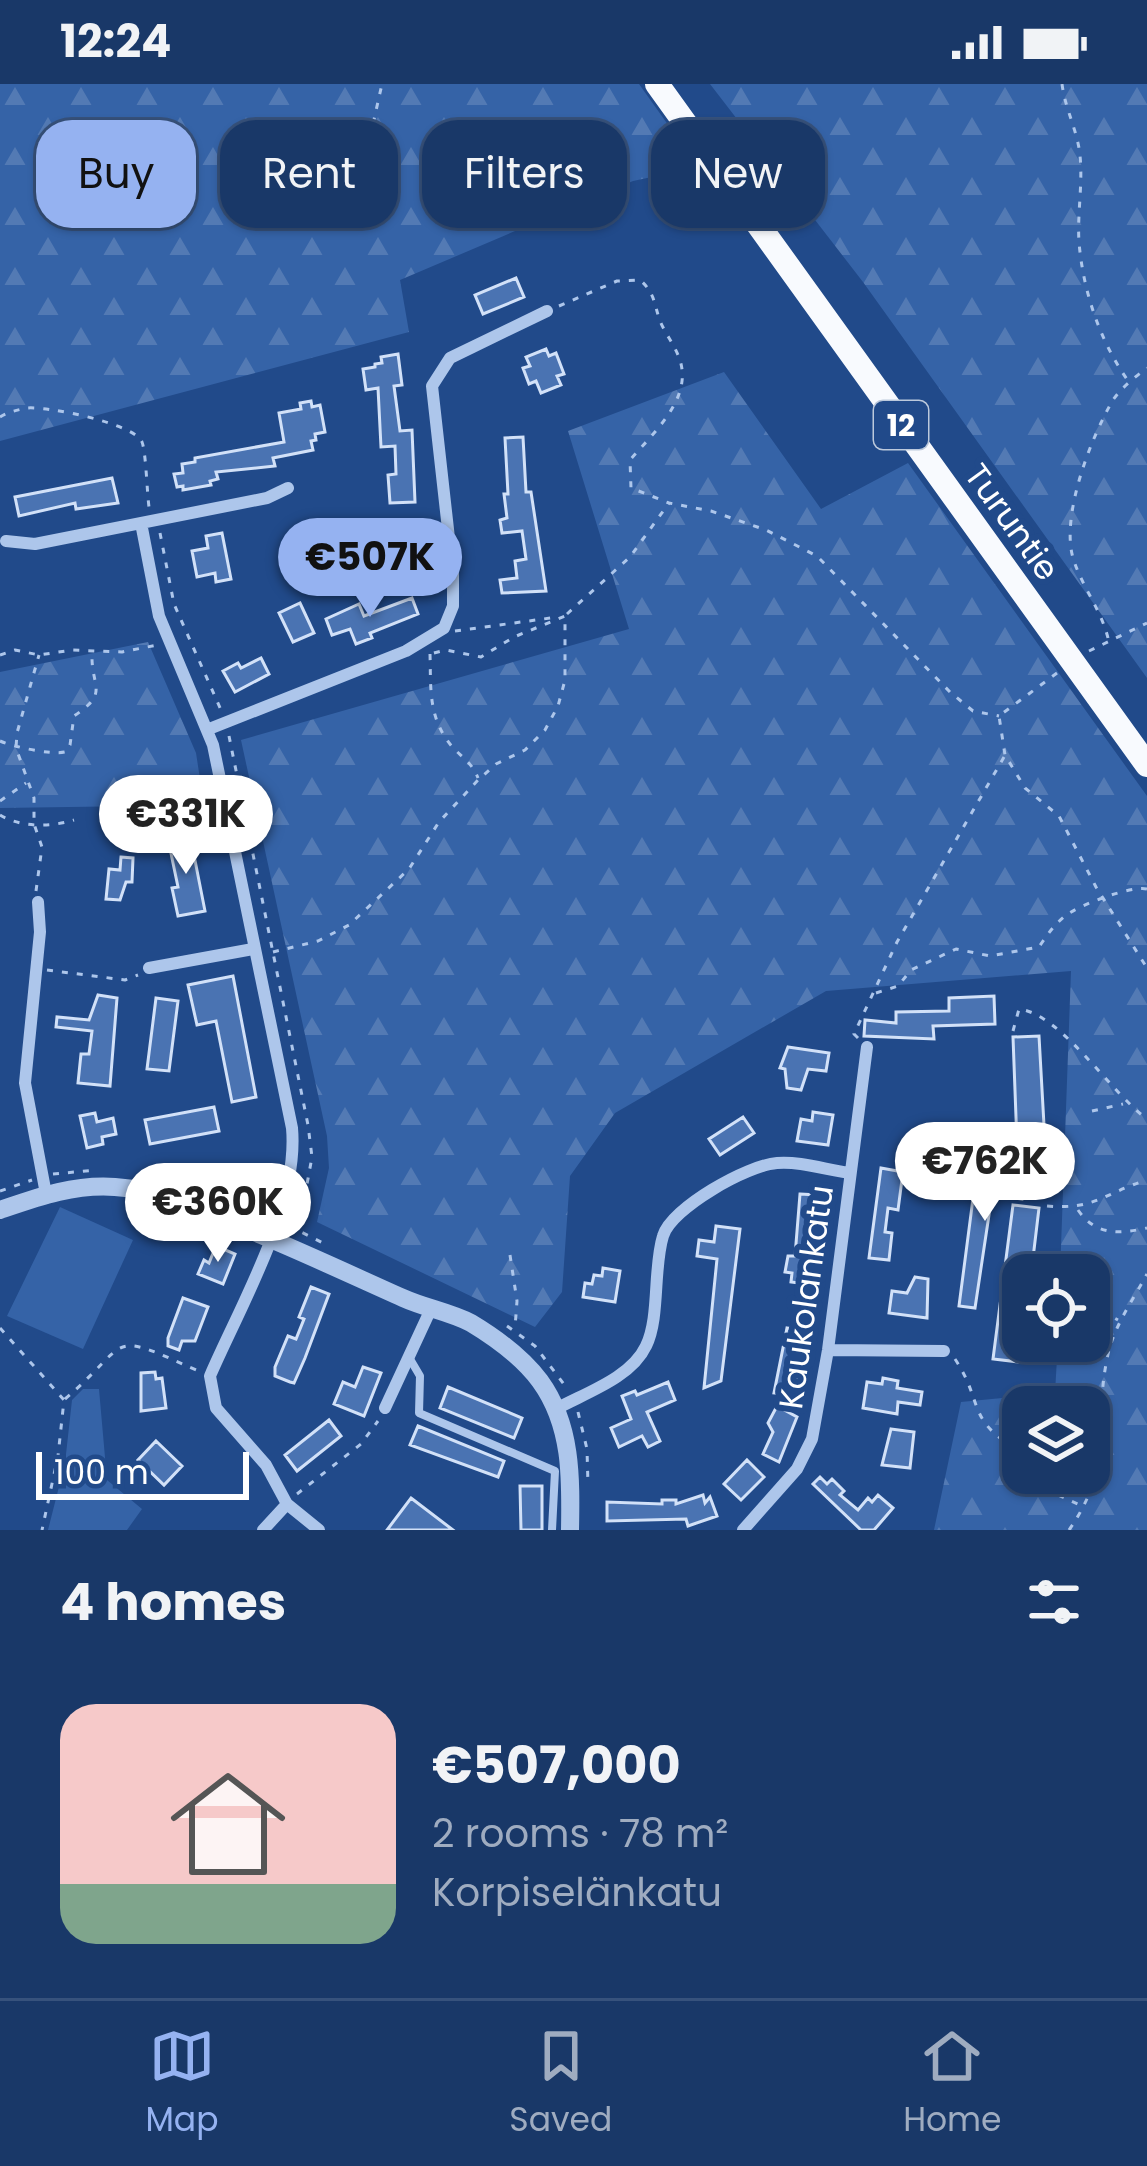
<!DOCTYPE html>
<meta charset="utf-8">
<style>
body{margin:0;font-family:Poppins,sans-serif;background:#264371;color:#f1f3f6;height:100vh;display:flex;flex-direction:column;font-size:45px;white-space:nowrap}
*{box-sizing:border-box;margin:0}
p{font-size:39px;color:#9facc0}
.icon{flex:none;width:66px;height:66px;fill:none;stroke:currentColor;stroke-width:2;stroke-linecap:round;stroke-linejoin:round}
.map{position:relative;height:1446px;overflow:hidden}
.drawer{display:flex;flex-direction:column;background:#193868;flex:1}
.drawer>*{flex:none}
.hud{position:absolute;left:36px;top:36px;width:1077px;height:108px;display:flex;gap:24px}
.tools{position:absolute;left:1002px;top:1170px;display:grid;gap:24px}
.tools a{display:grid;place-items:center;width:108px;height:108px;border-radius:24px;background:#193868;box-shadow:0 3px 9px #0004,0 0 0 3px #37527c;font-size:60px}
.scale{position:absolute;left:36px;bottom:30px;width:213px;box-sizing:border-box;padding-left:12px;border:6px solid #fff;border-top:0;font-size:33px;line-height:42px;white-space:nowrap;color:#fff;-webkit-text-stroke:9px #214a8a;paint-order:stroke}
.price{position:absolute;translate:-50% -102px;padding:0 27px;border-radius:42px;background:#fff;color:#222;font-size:39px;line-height:78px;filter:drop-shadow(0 3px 6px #0008)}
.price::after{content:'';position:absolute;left:50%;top:72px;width:36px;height:27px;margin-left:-18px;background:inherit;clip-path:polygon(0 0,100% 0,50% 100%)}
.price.selected{background:#95b2f1;color:#111}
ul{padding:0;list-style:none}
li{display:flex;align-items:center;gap:36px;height:300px;padding:0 60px}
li+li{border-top:3px solid #37527c}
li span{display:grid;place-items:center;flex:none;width:336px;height:240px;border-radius:36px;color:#555}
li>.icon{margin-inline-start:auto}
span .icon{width:144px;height:144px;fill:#fffc;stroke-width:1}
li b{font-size:51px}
h2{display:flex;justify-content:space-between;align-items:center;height:144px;padding:0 60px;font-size:51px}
.tag{padding:0 42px;border-radius:36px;background:#193868;box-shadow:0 3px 9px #0004,0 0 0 3px #37527c;font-size:42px;line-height:108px}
.tag.selected{background:#95b2f1;color:#111}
.status{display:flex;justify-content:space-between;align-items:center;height:84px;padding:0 60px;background:#193868;direction:ltr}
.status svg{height:33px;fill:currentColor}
.dock{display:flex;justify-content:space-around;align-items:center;height:168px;border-top:3px solid #37527c;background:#193868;font-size:33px;color:#9facc0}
.dock a{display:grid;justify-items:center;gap:6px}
.dock .selected{color:#95b2f1}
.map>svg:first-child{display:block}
.green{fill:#3563a7}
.forest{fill:url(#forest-firs);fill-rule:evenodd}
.building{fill:#4a73b2;stroke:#d2e1f8;stroke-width:3}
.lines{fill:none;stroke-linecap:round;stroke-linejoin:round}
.path{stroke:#adc6eb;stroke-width:3;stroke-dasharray:6 9;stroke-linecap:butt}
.service{stroke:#adc6eb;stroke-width:8}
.minor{stroke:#adc6eb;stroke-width:12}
.tertiary{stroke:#adc6eb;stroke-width:18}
.trunk{stroke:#f8fafe;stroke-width:24}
.labels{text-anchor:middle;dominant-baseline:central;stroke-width:12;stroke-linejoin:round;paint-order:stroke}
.shield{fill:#214a8a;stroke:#bcc9dc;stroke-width:3}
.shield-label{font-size:30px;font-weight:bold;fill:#fff}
.street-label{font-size:33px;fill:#fff;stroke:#214a8a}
</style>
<div class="status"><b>12:24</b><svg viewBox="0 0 49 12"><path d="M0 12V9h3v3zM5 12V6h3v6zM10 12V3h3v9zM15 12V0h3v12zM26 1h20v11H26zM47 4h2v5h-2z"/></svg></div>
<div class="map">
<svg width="1147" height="1446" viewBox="0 0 1147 1446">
<defs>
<pattern id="forest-firs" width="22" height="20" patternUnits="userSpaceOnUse" patternTransform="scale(3)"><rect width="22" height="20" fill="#3563a7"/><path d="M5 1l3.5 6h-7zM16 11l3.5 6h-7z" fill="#537ab4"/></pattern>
</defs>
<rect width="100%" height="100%" fill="#214a8a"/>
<path class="green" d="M60 1123 133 1156 83 1265 7 1232Z
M83 1305H99L107 1396 142 1425 127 1446H48L65 1379 72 1316Z"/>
<path class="forest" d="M0 0H639L698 83 633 97 400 196 409 248 0 357Z
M710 0H1147V594L863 198Z
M724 288 821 425 908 379 1147 712V1446H934L961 1318 1055 1309 1058 1257H1089V1191H1060L1071 887 826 907 615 1029 570 1092 562 1208 535 1243 317 1138 329 1084 327 1052 241 656 629 545 568 347ZM1023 1323H1089V1389H1023Z
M148 558 196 669 204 721 0 724V588Z"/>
<path class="building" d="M516 194 524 213 483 230 475 211Z
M546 265 549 272 556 269 564 290 557 292 561 301 541 309 536 297 529 300 523 284 530 282 526 273Z
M398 270 402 301 394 302 400 347 412 346 415 418 390 419 388 391 396 390 395 362 381 363 378 304 366 306 363 285 375 283V280L382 279 381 273Z
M311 317 312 323 320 321 325 348 315 350 316 356 311 357 313 366 273 374 275 382 216 388 218 395 210 397 211 401 183 406V402L177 403 174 390 183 389 182 380 195 378V374L284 358 279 329 301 325 300 319Z
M523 353 526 408H531L546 507 502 509 500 496 517 494 515 477 526 475 522 447 502 449 500 436 507 434 504 410H508L505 354Z
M112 394 118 419 76 425 75 419 19 432 15 413Z
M408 441 411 471 370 476 369 465 378 463V456L392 455 390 443Z
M222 449 231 495 216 498 215 489 197 493 192 467 208 464 206 452Z
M412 514 418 530 370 549 372 554 356 560 350 545 332 551 326 535 359 520 364 532Z
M300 519 314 549 293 558 279 529Z
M261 574 269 590 235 608 223 587 238 579 241 584Z
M190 751 205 827 178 832 172 804 178 803 168 755Z
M121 773 133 774 132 798H126L120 816 106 815 109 785 120 786Z
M233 892 256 1013 232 1018 216 937 197 941 188 901Z
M98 911 117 914 110 1002 78 999 81 970H89L92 947 56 943 57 933 89 936Z
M994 912 995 940 933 942 934 955 864 952 865 936 896 939V928L949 927V914Z
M156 914 178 917 169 987 147 985Z
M1039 952 1045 1059 1017 1060 1013 953Z
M788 963 829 969 826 987 808 985 801 1006 787 1004 785 985 780 984Z
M214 1023 219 1047 150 1060 145 1036Z
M813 1028 833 1031 828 1061 797 1057 801 1035 812 1037Z
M95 1029 97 1038 113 1034 116 1050 102 1053 103 1060 87 1064 80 1032Z
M743 1033 754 1049 720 1071 709 1055Z
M881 1084 903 1088 898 1126 888 1124 885 1148 892 1149 889 1176 869 1174Z
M977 1084 1026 1090 1022 1115 992 1111 975 1224 959 1222Z
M800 1110 817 1111 814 1175 807 1200 791 1198 792 1189 785 1188 788 1172H795Z
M1013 1121 1039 1124 1031 1191H1023L1019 1278 993 1275Z
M716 1142 740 1145 721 1297 704 1304 717 1175 697 1172 699 1156 714 1158Z
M216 1162 235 1170 223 1200 198 1190 204 1176 209 1179Z
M603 1184 620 1187 615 1218 583 1213 585 1199 592 1200 594 1191 602 1192Z
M915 1193 928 1195 927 1234 889 1229 892 1207 907 1209Z
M311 1203 329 1210 305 1274 294 1299 290 1298 275 1292V1283L288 1252 296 1255 304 1235 299 1233Z
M183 1214 208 1223 195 1257H182L179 1266 168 1262V1254Z
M787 1244 803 1246 796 1311 774 1309Z
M363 1283 381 1289 364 1332 334 1320 343 1298 355 1303Z
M155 1288 156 1295 162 1294 166 1324 141 1327V1289Z
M883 1294 898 1297 897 1304 922 1308 920 1321 898 1318 897 1330 863 1324 867 1298 882 1300Z
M668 1298 675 1316 647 1328 660 1357 648 1363 642 1352 619 1363 611 1344 631 1335 622 1312 635 1307 637 1311Z
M448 1303 522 1334 514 1354 440 1324Z
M777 1322 797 1333 779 1378 763 1370 773 1348 768 1339Z
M329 1336 341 1352 297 1387 285 1371Z
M418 1342 504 1377 498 1393 410 1361Z
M891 1345 914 1348 910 1384 882 1381Z
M156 1357 182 1382 164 1401 138 1376Z
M747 1376 764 1393 741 1416 724 1400Z
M820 1393 827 1400 832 1395 844 1407 840 1411 858 1426 868 1414 872 1418 878 1411 893 1424 874 1446H861L813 1400Z
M520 1402H542V1446H521Z
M703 1411 705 1419 710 1413 717 1432 688 1442 686 1435 607 1437V1418L662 1420V1416H676V1420Z
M411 1414 453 1446H387Z"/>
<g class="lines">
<path class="path" d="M1062 0C1065 23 1075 42 1079 64 1084 95 1077 127 1079 158 1083 207 1100 258 1129 298
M381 52 373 40 382 0
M559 222 617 197 640 196C655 209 654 220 660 237 665 249 673 259 678 271 696 312 654 348 630 376L631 404 669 419 711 427 766 446 817 472 950 608 973 627 999 632
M0 333C8 328 17 326 27 324 46 322 134 339 142 358 146 368 147 409 149 423
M160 449 174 520 221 626
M567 530 630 473 669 419
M455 547 558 533
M1108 554C1101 526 1083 504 1074 477 1059 435 1091 353 1113 316 1121 304 1135 293 1147 284
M1089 567 1147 539
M430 570C431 601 428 629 447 656 457 671 471 676 478 694
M0 571 15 566 39 571 72 566 122 568 157 561
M1057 589 999 632 1005 671 1025 704 1059 732 1096 803 1147 884
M229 652 308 1041 312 1073 299 1143
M0 657C14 663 51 671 65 668L70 661 74 632C110 608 91 604 92 570
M0 717 26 699
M0 731C22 744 51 743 74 736
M36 807 42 763 34 740V714L16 664 17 649 39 571
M273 868 318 857 349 841 409 785 439 738 478 696 496 680 525 666 545 646 558 622 565 596V532L514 553 481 573 446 566 430 570
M47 886 125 896 138 891
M876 909 898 902 911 886 956 865 990 872 1039 863C1047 851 1054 841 1065 832 1079 821 1132 801 1147 805
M1013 947 1019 925C1061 930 1111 1009 1147 1035
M858 954 854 950 897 858 1004 673
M1092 1027 1123 1020
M53 1090 97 1086
M0 1107 32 1096
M1047 1122C1096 1126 1104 1109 1147 1096
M244 1124 264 1131
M1078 1126C1096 1152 1119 1150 1147 1144
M289 1142 323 1159
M510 1171 517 1217 515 1244
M1089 1220 1118 1236
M507 1242 535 1262 566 1303
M0 1244 64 1316 58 1372 42 1446
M955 1275C985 1320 964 1336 1023 1369
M65 1315C133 1257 105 1245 196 1286
M578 1328 587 1365 588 1401
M1038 1389 1060 1412 1084 1423
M297 1410 361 1360 378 1337
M1069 1446C1115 1380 1093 1343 1107 1275 1113 1243 1132 1218 1147 1190"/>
<path class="service" d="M410 1275 420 1292 419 1329 555 1387 552 1446"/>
<path class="minor" d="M141 439 159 532 213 661 292 1044C299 1123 241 1220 210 1292L216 1324 266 1381 287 1420 319 1446
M6 457 35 460 267 414 288 404
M209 645 406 567 444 544 453 522V490L432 302 450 274 547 227
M38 818 40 848 25 999 46 1110
M149 884 253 865
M828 1266 944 1267
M385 1324 430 1227
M556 1325C585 1309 631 1294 646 1262 660 1234 653 1184 663 1152 671 1124 748 1081 777 1079 800 1077 827 1086 850 1089
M263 1446 287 1420
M743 1446 797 1385 812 1355 828 1266 867 963"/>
<path class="tertiary" d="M0 1126C38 1113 74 1100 115 1103 167 1106 215 1130 261 1151 309 1171 356 1193 403 1214 425 1224 450 1228 471 1239 496 1254 522 1273 540 1297 572 1341 571 1394 570 1446"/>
<path class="trunk" d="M657 0 1147 681"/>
</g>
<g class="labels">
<rect class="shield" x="874" y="317" width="54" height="48" rx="9"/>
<g class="shield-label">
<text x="901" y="341">12</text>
</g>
<g class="street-label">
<text transform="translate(1012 438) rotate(54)">Turuntie</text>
<text transform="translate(806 1213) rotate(-82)">Kaukolankatu</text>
</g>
</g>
</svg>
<div class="tools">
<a><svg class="icon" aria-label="locate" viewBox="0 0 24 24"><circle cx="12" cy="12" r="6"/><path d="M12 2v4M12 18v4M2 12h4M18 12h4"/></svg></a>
<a><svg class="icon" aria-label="layers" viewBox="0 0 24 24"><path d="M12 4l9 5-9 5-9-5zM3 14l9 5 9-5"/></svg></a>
</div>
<div class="scale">100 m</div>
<b class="price selected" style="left:370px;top:536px">€507K</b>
<b class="price" style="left:186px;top:793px">€331K</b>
<b class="price" style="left:985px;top:1140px">€762K</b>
<b class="price" style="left:218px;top:1181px">€360K</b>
<div class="hud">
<a class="tag selected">Buy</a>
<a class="tag">Rent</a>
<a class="tag">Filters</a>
<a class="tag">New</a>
</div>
</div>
<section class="drawer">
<h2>4 homes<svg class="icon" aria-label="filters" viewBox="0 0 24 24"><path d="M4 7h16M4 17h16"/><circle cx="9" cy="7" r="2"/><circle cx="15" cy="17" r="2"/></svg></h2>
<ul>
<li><span style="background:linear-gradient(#f6c9c9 75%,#7fa58c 0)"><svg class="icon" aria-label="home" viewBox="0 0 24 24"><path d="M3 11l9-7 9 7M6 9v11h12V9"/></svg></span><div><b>€507,000</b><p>2 rooms · 78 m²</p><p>Korpiselänkatu</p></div></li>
</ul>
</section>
<nav class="dock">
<a class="selected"><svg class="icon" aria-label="map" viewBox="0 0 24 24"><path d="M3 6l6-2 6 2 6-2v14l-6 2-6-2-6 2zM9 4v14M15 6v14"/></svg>Map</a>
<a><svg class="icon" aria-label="saved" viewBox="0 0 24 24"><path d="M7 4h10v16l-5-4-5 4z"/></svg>Saved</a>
<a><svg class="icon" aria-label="home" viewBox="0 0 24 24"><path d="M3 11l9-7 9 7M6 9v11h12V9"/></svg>Home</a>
</nav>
